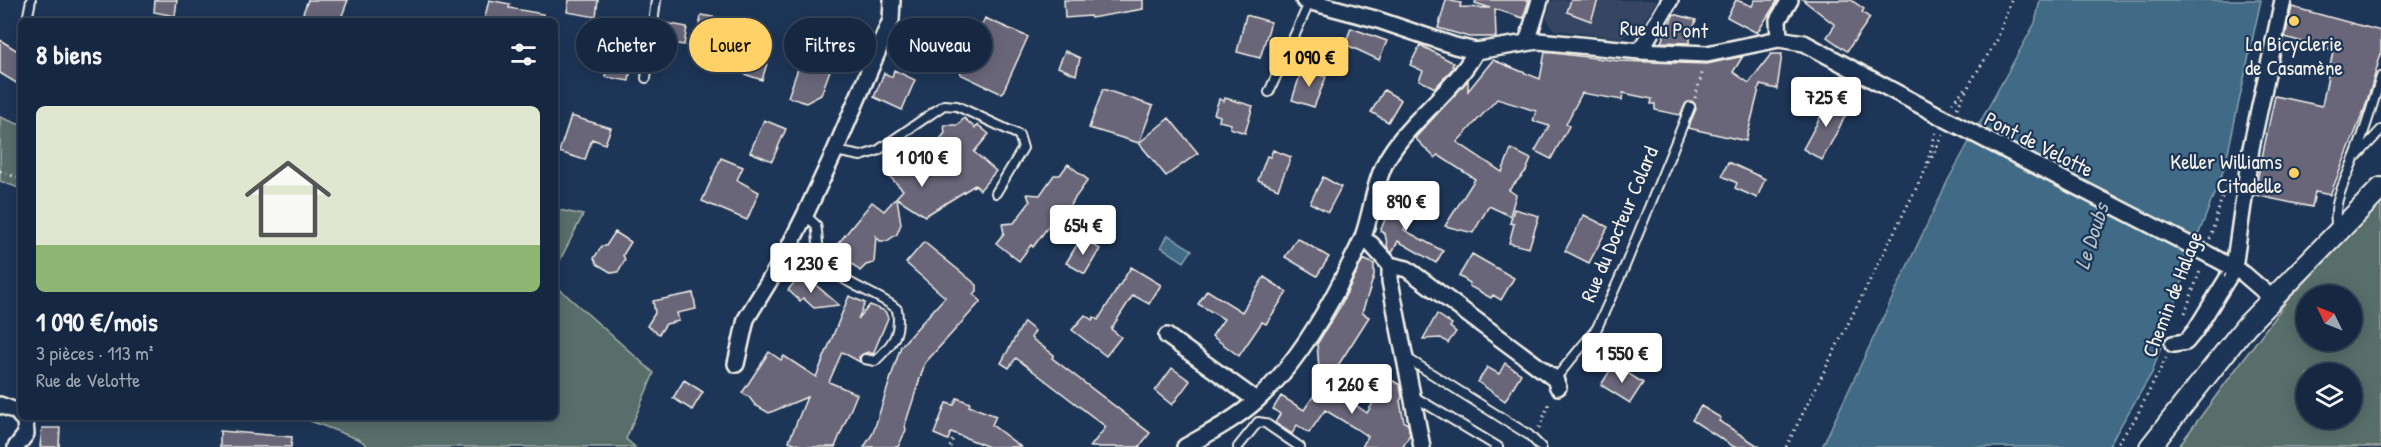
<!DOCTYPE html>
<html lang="fr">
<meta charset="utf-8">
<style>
body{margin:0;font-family:"Patrick Hand",sans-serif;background:#23344c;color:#f1f3f6;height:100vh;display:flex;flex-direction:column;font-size:22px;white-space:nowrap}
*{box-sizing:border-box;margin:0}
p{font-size:20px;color:#9ea6b1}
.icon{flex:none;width:33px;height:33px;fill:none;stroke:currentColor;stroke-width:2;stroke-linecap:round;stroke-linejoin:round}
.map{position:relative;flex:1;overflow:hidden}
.drawer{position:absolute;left:18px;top:18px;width:540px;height:402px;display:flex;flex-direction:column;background:#162841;border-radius:9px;box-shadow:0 3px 15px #0003,0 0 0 2px #35445a}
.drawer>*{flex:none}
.top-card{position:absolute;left:576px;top:18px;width:570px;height:54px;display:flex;gap:12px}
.needle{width:39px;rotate:313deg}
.controls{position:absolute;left:2296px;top:285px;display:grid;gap:12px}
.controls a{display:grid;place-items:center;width:66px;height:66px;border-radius:50%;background:#162841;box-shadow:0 3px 15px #0003,0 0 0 2px #35445a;font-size:30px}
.price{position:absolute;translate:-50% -51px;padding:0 14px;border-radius:6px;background:#fff;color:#222;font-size:20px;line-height:39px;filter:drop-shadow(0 2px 3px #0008)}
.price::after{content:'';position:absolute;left:50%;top:36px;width:18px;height:14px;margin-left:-9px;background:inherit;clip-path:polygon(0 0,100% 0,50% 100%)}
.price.selected{background:#ffd166;color:#111}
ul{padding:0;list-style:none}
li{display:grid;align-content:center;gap:12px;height:318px;padding:0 18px}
li span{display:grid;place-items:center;height:186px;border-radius:9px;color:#555}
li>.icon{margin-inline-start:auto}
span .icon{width:108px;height:108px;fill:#fffc;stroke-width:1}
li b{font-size:26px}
h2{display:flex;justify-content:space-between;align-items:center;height:72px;padding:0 18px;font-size:26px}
.tag{padding:0 21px;border-radius:27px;background:#162841;box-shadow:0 3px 15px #0003,0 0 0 2px #35445a;font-size:21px;line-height:54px}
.tag.selected{background:#ffd166;color:#111}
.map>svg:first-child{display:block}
.built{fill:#344462}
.green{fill:#596e6a;stroke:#a6b0a9;stroke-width:1.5;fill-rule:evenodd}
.water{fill:#3f6b85;stroke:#87a1ad;stroke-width:1.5}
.building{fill:#6b667a;stroke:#f4f1e8;stroke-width:1.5}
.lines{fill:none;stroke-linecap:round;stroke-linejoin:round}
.service-casing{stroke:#f4f1e8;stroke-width:12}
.minor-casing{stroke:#f4f1e8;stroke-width:20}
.secondary-casing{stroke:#f4f1e8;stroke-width:24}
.path{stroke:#f4f1e8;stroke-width:3;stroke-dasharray:1.5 4.5;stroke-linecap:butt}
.service{stroke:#1d3557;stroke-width:8}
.minor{stroke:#1d3557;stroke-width:15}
.secondary{stroke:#1d3557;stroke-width:20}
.minor-bridge-casing{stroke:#f4f1e8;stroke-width:20;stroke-linecap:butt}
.path-bridge{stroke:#f4f1e8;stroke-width:3;stroke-dasharray:1.5 4.5;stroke-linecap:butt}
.minor-bridge{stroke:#1d3557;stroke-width:15}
.poi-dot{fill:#ffd166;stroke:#1d3557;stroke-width:2}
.labels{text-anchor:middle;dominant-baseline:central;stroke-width:4.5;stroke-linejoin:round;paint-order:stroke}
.street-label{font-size:21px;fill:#f4f1e8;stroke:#1d3557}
.poi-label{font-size:21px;fill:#f4f1e8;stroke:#1d3557}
.water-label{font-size:22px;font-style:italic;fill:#b5c2c5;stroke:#1d3557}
</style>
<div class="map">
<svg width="2381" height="447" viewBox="0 0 2381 447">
<rect width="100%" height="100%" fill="#1d3557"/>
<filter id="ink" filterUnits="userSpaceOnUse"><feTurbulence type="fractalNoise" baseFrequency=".0167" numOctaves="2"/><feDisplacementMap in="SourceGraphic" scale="12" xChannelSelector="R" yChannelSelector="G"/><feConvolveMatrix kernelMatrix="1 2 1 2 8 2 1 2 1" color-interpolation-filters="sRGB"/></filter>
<g filter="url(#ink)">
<path class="built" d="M1552 0H1657L1639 29 1620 38 1554 30 1546 18Z"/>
<path class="green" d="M0 117 21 125V189L0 181Z
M2381 189V447H2178L2291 295ZM2307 296H2352V340H2307ZM2307 374H2352V418H2307Z
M555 209 583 215 555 270Z
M555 285 654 373 626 439 635 447H369L360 440 300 417H555Z"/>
<path class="water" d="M2040 0H2261L2225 166 2194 246 2152 373 2108 447H1822L1948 180 2035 23Z
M1168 235 1192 250 1184 262 1161 247Z"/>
<path class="building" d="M155 0H177L175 16 154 12Z
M308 0H348L340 21H300Z
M489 0 510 4 509 8 543 14 542 21H484Z
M569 0H598L596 17 567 12Z
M1064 0H1143V9L1091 18 1090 16 1065 18Z
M1446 0 1461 3 1460 7 1490 8 1475 3 1476 0H1529L1523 18 1495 9 1496 37H1469L1438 28Z
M1571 0H1598L1591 21 1567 12Z
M1736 0 1752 6 1755 0H1778L1757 33 1727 17Z
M1803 0H1851L1864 9 1862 12 1870 18 1847 51 1827 37 1835 25Z
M2292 7 2381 31V54L2365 108 2330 195 2315 192 2312 207 2254 195 2275 96 2322 106 2333 51 2285 37Z
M1674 14 1696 20 1689 43 1661 42Z
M701 15 730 20 726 46 697 40Z
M1246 15 1271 22 1260 58 1237 52Z
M985 18 1028 37 1002 94 960 74 967 58 950 50 960 29 977 36Z
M660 22 687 27 684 45 657 41Z
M840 26V31H845L846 54H836L821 95 806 103 788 97 800 63 811 67V27Z
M1351 28 1387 41 1379 60 1345 44Z
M0 40 21 53V86L0 73Z
M753 44 771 50 762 80 744 74Z
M1420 45 1454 63 1452 66 1454 67 1435 88 1419 80 1423 71 1410 65Z
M610 46 633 50 629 81 605 77Z
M1065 51 1080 58 1076 75 1058 67Z
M1545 52 1620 61 1707 64 1743 56 1733 72 1749 83 1771 54H1782L1777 89 1760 85 1746 141 1688 128 1696 109 1695 104 1692 101 1686 103 1680 115 1655 110V104H1651L1652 99 1623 93 1622 100 1582 93 1566 124 1569 126 1551 159 1535 151 1549 126 1533 121 1536 111 1497 99 1457 142 1502 172 1511 149 1531 159 1526 171 1509 190 1516 195 1510 216 1489 206 1473 233 1445 226 1475 179 1438 155 1435 158 1415 138 1468 80V91L1493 60 1540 79Z
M1302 69 1326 77 1314 107 1292 100Z
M894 70 915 80 902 110 874 97 884 73 892 77Z
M1103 89 1153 106 1139 143 1089 128Z
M1384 90 1401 100 1388 122 1371 112Z
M1831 97 1850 107 1822 160 1803 149Z
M1225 98 1253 106 1245 133 1230 128 1231 124 1219 121 1220 116 1214 114 1219 99 1224 101Z
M571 116 611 128 605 144 592 139 585 160 559 152Z
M964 118 975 128 978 125 989 134 974 152 996 171 980 190 975 185 925 216 897 198 901 224 897 234 887 241H880L876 236 874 263 866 265 860 271 846 258 847 255 837 245 872 202 884 211 903 190 887 174 898 161 904 167 919 151 929 152 945 133 944 125H958Z
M1169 118 1198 153 1166 176 1139 143Z
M764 120 786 129 772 161 750 152Z
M1273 150 1291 157 1278 189 1258 180 1267 156 1270 157Z
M721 158 743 167 737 180 759 192 747 220 702 201Z
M1728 162 1765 179 1757 198 1735 188 1737 183 1722 176Z
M1068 164 1088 180 1060 219 1056 216 1033 247 1031 245 1019 261 996 243 1004 233 1002 224 1014 223 1030 202 1027 194 1040 195 1054 175H1060Z
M1323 177 1341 187 1328 212 1310 203Z
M1395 197 1414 208 1404 230 1443 251 1436 263 1398 241 1392 253 1388 249 1385 234 1380 231Z
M1514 209 1539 216 1529 248 1509 243 1514 224 1510 223Z
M1584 215 1608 227 1589 263 1565 251Z
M615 232 631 242 623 255 625 260 618 272 612 273 597 264 594 258 602 246H606Z
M1081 238 1100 249 1085 274 1066 263Z
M1297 238 1329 257 1317 276 1285 257Z
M924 242 977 285V291L973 294 981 301 925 363 905 425 906 430 898 447H864L873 433 901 346 945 297 906 263Z
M1472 254 1514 278 1501 300 1493 295 1491 298 1469 286 1470 283 1459 276Z
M1363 259 1374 264V276L1362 313 1369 317 1330 378 1319 368 1317 344 1340 307Z
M1131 267 1161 285 1149 304 1133 295 1111 329 1121 337 1106 356 1072 330 1085 315 1092 320 1094 317 1098 320Z
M1264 277 1287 292 1266 324 1262 322 1239 356 1212 336 1224 319 1198 304 1207 290 1242 312Z
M798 278 806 285 810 280 839 305 814 308 803 298 800 301 788 290Z
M693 293 696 309 677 313 679 321 666 324 659 334 647 326 655 313 653 301Z
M849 296 865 303 858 319 870 305 885 311 888 318 873 354 868 352 863 354 859 357 860 362 842 352 829 382 857 394 835 447H804L789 441 807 397 769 413 755 405 749 397 742 393 769 352 781 360 784 356 816 377Z
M1437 314 1452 324 1450 327 1456 332 1448 343 1441 338 1423 339Z
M1024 322 1035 331 1031 338 1054 355 1052 358 1150 433 1139 447H1090L1106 427 1016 358 1009 368 1001 363Z
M1505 363 1521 374 1505 401 1478 382 1487 367 1499 374Z
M1614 364 1643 383 1630 403 1601 385Z
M1172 368 1190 381 1172 405 1155 391Z
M1388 378 1400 385 1402 397 1400 401 1404 422 1408 424 1410 434 1403 447H1362L1368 436 1325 410 1309 433 1297 425 1292 434 1275 423 1280 414 1273 409 1281 396 1304 410 1323 382 1367 413Z
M684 380 703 392 692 410 673 398Z
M957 398 970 403 969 406 996 416 992 425 1021 447H989L951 432 948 440 934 434 946 403 954 405Z
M1701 406 1721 418 1719 421 1760 447H1734L1692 420Z
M42 428H60L59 447H40Z
M220 431 292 437 291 447H220Z"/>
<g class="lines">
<g class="service-casing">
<path id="service" d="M27 20 31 0
M646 78 656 0
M1269 92 1310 1
M835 151 861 156 877 151 944 105 957 106 1019 135 1023 148 996 193
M2358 155 2381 130
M805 215 816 225C818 233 817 242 819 249 829 283 873 289 897 309 901 334 893 344 875 361L865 359
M2337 231C2331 203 2345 182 2355 156 2365 131 2373 103 2381 77
M1405 357 1529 435 1541 447
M1555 379 1597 328 1625 266 1690 107
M1413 396 1498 447
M1238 447 1258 422 1265 423 1300 447"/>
</g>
<g class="minor-casing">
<path id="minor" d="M1304 0 1375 19 1455 46 1476 51 1538 41 1640 51 1707 54 1779 39 1804 43 1940 116
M1779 39 1778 20 1790 0
M1527 42 1540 0
M1640 51 1670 0
M1362 239 1371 244 1390 265V281L1422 447
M2213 257 2244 274 2273 299
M1390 265 1407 269 1555 379 1558 387
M1167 336 1256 400
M2173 344 2186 342 2195 331 2234 268 2251 148 2283 0
M736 364 746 319 784 257 805 215 835 151 891 20 892 0
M0 405 16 411 21 417
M16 447 26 434 25 421 21 417
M1185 447C1209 433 1236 419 1257 400 1293 367 1319 325 1341 282 1348 267 1357 252 1363 237 1372 212 1374 183 1387 159 1411 118 1454 92 1476 51"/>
</g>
<g class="secondary-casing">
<path id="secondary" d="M2150 447 2246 326 2381 188"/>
</g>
<path class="path" d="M1695 98 1703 70
M1952 103 1967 86
M1957 108 1972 80 1997 40 2011 0
M1927 163 1936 132
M0 171 21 179
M2210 239 2224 190 2229 183
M2185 313 2201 268
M1539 428 1550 401
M950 447 953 438
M1786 447 1943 135
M2115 447 2135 419 2166 358"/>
<use href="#service" class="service"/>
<use href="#minor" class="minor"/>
<use href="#secondary" class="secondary"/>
<g class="minor-bridge-casing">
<path id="minor-bridge" d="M1940 116 2213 257"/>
</g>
<path class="path-bridge" d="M2219 272 2229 277"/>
<use href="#minor-bridge" class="minor-bridge"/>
</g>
</g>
<g class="poi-dot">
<circle cx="2294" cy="21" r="6"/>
<circle cx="2294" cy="173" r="6"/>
</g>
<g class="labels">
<g class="street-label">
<text transform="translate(1664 29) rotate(2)">Rue du Pont</text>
<text transform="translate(2039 144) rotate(27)">Pont de Velotte</text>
<text transform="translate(1619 224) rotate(-67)">Rue du Docteur Colard</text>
<text transform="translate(2172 294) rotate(-69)">Chemin de Halage</text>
</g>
<g class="poi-label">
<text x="2294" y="43">La Bicyclerie<tspan x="2294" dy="24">de Casamène</tspan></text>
<text x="2282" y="161" text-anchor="end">Keller Williams<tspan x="2282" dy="24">Citadelle</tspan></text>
</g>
<g class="water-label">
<text transform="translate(2091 236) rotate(-72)">Le Doubs</text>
</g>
</g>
</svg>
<div class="controls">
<a><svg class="needle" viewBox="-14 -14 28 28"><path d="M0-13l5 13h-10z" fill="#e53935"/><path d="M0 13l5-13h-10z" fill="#9ea6b1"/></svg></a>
<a><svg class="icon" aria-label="layers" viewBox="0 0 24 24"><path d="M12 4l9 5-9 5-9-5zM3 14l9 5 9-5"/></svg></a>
</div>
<b class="price selected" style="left:1309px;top:88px">1 090 €</b>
<b class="price" style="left:1826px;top:128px">725 €</b>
<b class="price" style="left:922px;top:188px">1 010 €</b>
<b class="price" style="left:1406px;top:232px">890 €</b>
<b class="price" style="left:1083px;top:256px">654 €</b>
<b class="price" style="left:811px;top:294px">1 230 €</b>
<b class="price" style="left:1622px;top:384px">1 550 €</b>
<b class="price" style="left:1352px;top:415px">1 260 €</b>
<div class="top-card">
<a class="tag">Acheter</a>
<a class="tag selected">Louer</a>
<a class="tag">Filtres</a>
<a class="tag">Nouveau</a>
</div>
<section class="drawer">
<h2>8 biens<svg class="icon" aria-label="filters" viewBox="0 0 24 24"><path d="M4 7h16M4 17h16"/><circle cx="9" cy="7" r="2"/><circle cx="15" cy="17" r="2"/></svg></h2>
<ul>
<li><span style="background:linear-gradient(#dfe7d0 75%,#8fb573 0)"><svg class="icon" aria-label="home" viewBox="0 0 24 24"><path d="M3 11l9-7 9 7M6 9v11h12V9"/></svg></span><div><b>1 090 €/mois</b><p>3 pièces · 113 m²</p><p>Rue de Velotte</p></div></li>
</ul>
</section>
</div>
